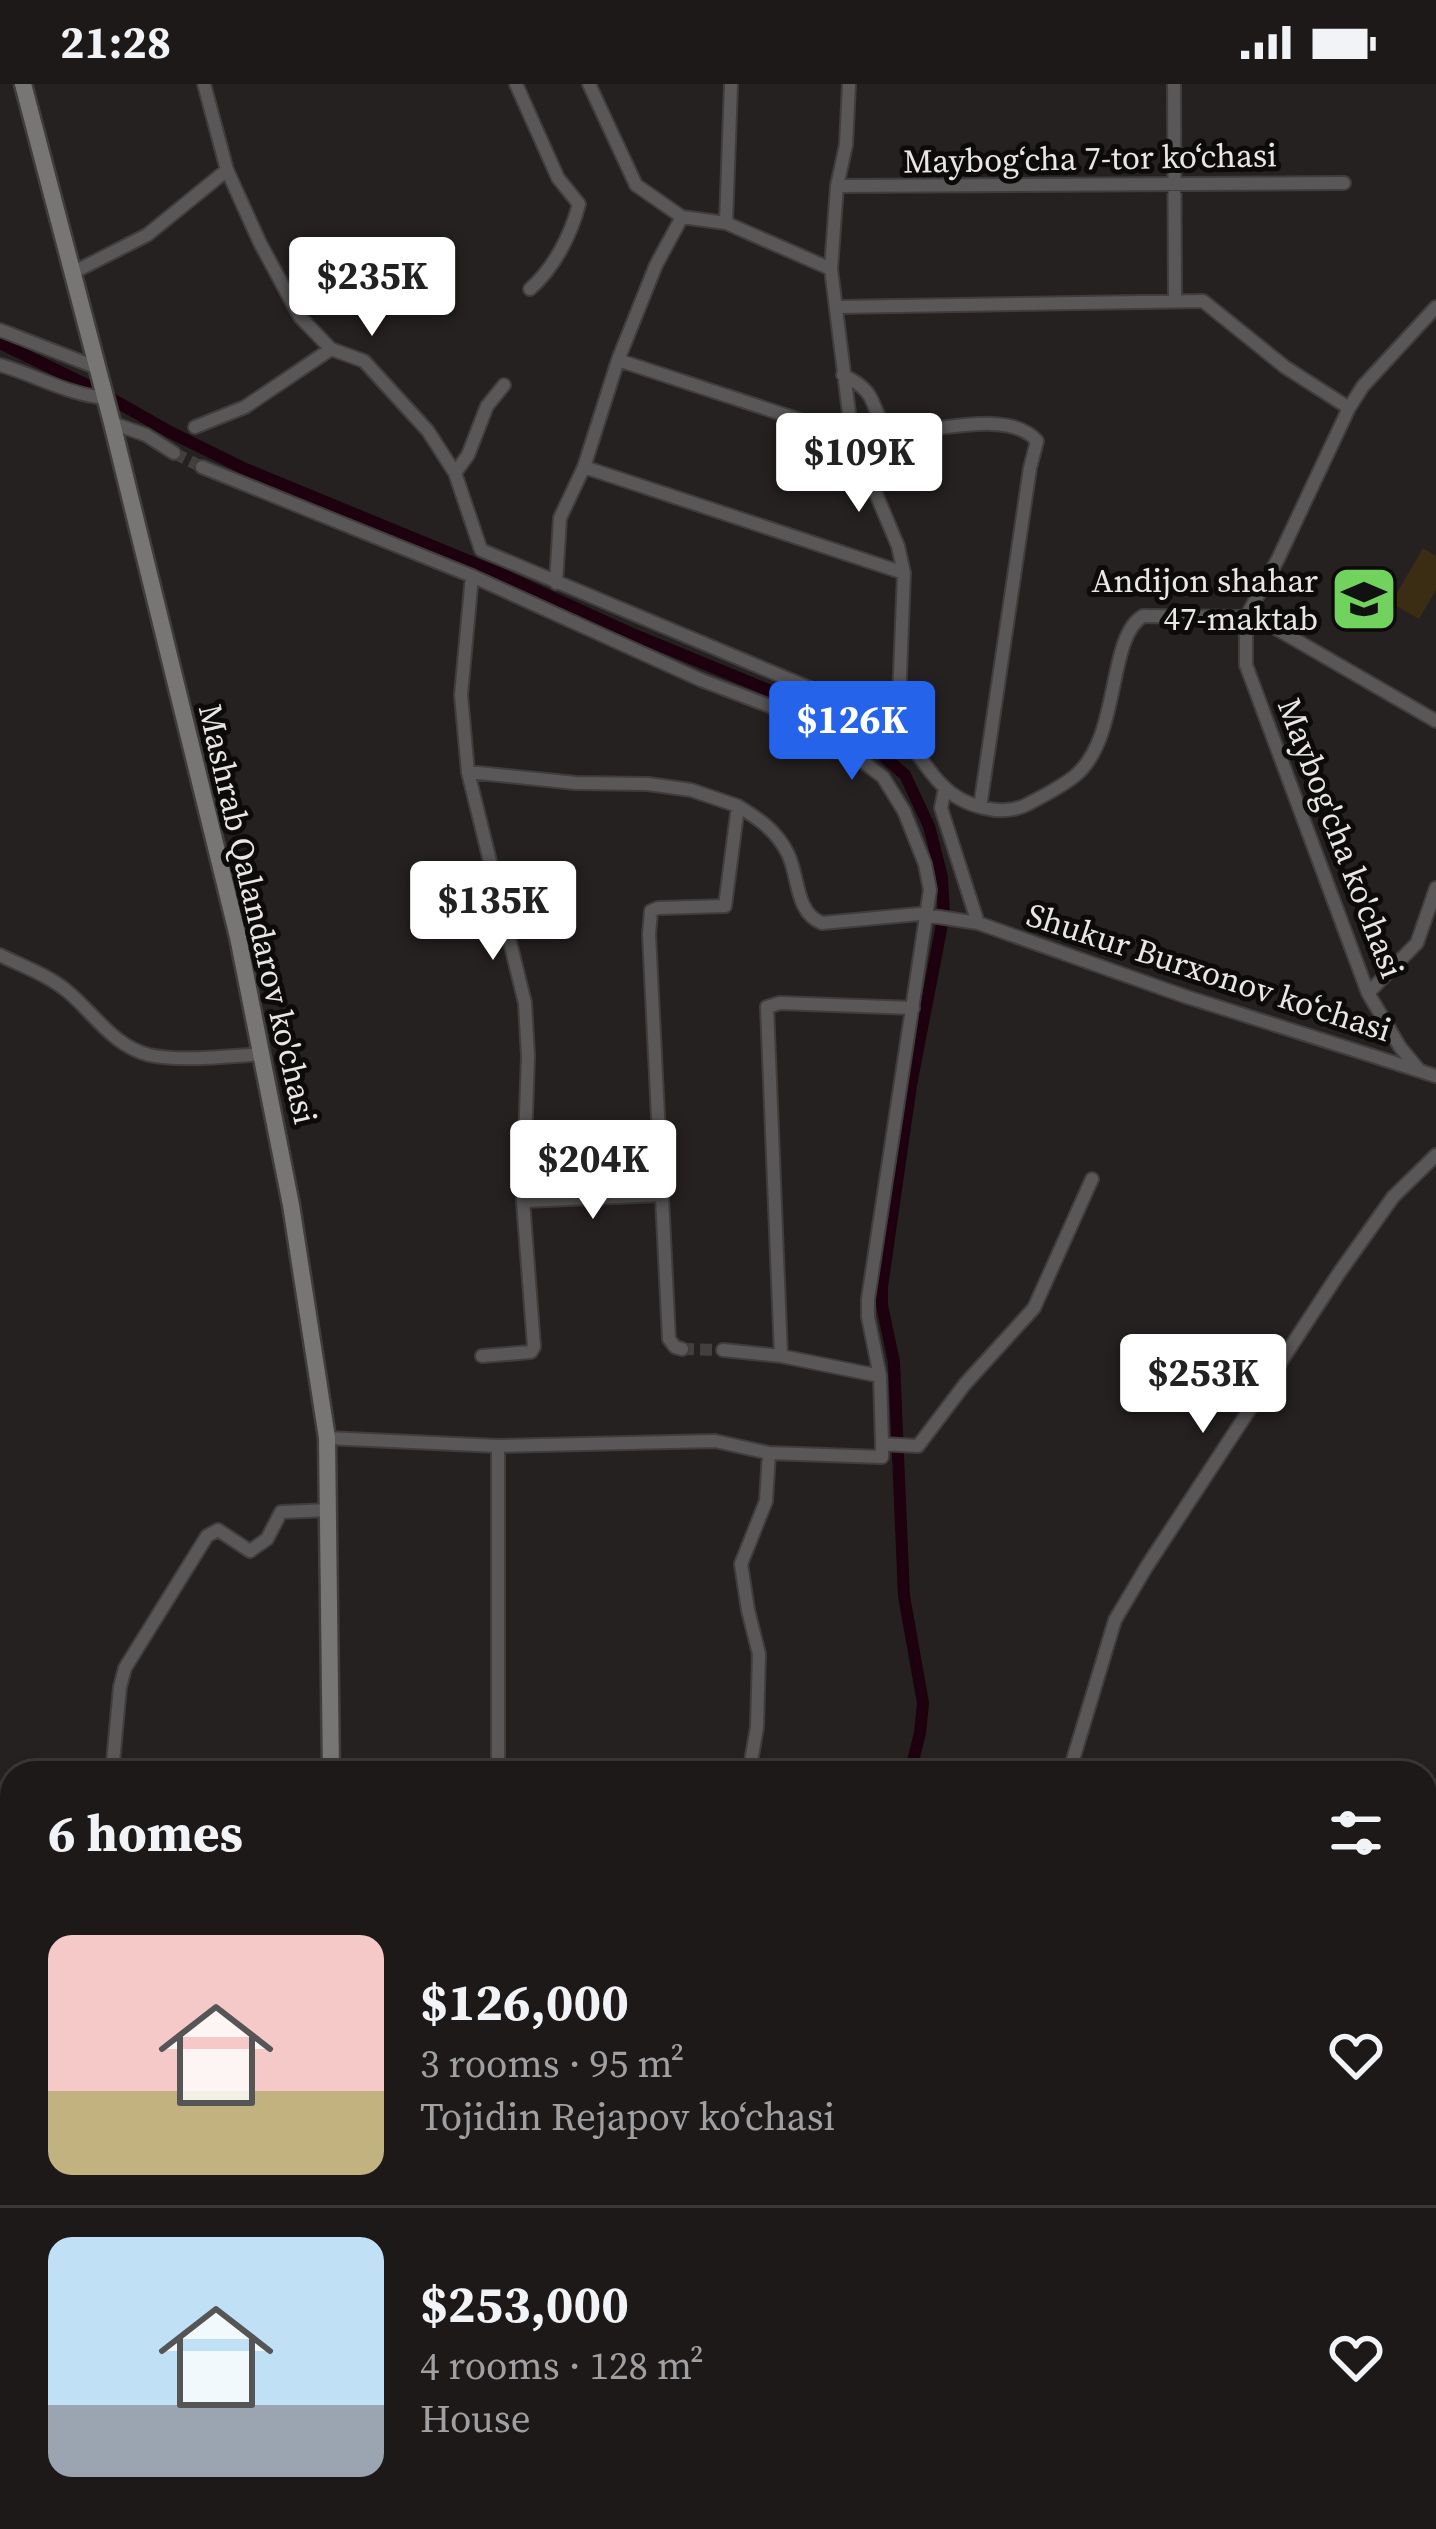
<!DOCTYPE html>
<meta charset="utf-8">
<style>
body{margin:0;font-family:"Source Serif 4",serif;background:#292625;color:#f1f3f6;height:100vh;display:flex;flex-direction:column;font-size:45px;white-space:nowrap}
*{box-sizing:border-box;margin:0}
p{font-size:39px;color:#a0a0a2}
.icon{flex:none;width:66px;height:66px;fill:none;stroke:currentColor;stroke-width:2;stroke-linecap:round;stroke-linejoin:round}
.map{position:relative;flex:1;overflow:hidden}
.details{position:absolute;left:0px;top:1677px;width:1437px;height:768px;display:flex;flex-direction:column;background:#1c1918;border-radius:36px 36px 0 0;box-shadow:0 3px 9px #0004,0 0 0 3px #3a3837}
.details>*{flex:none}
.price{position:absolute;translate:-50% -102px;padding:0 27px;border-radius:12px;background:#fff;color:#222;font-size:39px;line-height:78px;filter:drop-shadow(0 3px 6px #0008)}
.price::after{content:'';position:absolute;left:50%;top:72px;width:36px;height:27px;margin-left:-18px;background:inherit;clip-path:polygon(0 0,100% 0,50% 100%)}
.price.current{background:#2563eb;color:#fff}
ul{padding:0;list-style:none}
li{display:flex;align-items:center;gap:36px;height:300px;padding:0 48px}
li+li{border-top:3px solid #3a3837}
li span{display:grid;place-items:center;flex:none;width:336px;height:240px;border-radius:24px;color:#555}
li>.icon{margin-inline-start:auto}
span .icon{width:144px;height:144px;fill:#fffc;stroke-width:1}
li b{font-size:51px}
h2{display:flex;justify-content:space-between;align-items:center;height:144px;padding:0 48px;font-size:51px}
.status{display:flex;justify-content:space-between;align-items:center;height:84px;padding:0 60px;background:#1c1918;direction:ltr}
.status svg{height:33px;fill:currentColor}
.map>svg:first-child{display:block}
.green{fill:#3b2c14}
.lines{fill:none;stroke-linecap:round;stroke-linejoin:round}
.canal{stroke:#1d010e;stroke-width:12}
.street-tunnel{stroke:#423f3e;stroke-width:12;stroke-dasharray:12 6;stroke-linecap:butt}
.street-casing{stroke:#403d3c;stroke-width:16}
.secondary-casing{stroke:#403d3c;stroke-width:21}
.street{stroke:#595757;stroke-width:12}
.secondary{stroke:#787575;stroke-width:16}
.labels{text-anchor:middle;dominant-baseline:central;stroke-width:10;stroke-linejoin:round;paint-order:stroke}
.street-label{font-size:33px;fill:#e9e6e5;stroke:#0d0b0a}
.poi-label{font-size:33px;fill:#e9e6e5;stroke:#0d0b0a;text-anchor:end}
</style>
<div class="status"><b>21:28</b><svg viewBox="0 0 49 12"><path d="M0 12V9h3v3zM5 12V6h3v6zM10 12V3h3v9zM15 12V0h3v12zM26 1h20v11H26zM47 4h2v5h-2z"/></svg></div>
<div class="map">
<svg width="1436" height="2445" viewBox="0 0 1436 2445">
<rect width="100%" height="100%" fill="#252120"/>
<path class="green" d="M1423 464 1436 472V506L1419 535 1391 519Z"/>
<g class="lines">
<path class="canal" d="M0 259 89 302 170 348 243 384 503 491 630 549 824 629 864 655 905 691 929 742 942 793 944 830 911 1001 882 1203V1221L894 1278 904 1512 923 1619 920 1649 910 1689
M716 2445 720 2433"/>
<path class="street-tunnel" d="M174 369 202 383
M682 1265 723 1266"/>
<g class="street-casing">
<path id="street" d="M204 0 227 86 260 159 300 233 331 265 364 277 428 347 455 389 481 466 898 641
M516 0 558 94 579 120C571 151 554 184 530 205
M589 0 636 101 682 133 726 139 831 185
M849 0 846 61 837 102 831 185 852 353 898 462 904 489 898 641
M1174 0 1175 217
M837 102 1344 99
M726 139 731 0
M72 189 147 151 227 86
M838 223 1203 217 1285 283 1349 324
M0 246 98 284
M618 276 852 353
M0 281C35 291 69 311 106 314
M843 291C883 311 866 322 890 349 930 350 1008 323 1037 357L1030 384 980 723
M112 339 146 351 174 369
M195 343 245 323 331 265
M202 383 472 492 701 596 788 629 837 658 883 693 904 727 925 780 930 806 868 1215V1233L880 1292 882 1360 918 1362 965 1300 1034 1224 1092 1095
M584 383 904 489
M455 389 468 371 487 322 504 301
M472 492 461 611 468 688 525 919 528 972 523 1117 534 1263 531 1268 482 1272
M556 499 560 434 584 383 618 276 656 181 682 133
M1249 529 1436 637
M898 641C912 661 925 684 942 701 962 722 1002 734 1028 720 1043 712 1063 702 1076 691 1121 652 1107 553 1143 532L1246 533
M468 688 576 699 648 700 691 706 738 722
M945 704 941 724 978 839 1184 912 1436 992
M0 871C22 882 48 891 67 907 94 929 113 962 149 971 180 978 230 972 263 970
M1368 909 1417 859 1436 804
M1420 987 1400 963 1368 909 1246 581V533L1278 475 1349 324 1363 302 1436 223
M523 1117 661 1111
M682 1265 675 1263 669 1255 649 850 651 827 658 824 725 822 738 722C759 735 777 747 788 770 799 792 795 829 822 839L919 830 978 839
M723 1266 781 1272 880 1292
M781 1272 767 923 780 919 913 924
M327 1354 498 1362 715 1357 769 1369 882 1373V1360
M112 1689 120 1603 125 1584 207 1452 218 1446 250 1467 267 1455 281 1428 329 1426
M498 1689V1362
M749 1689 757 1643 759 1570 748 1526 741 1480 766 1417 769 1369
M1069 1689 1115 1536 1147 1482 1339 1189 1393 1113 1436 1071
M0 1874 12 1870
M593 2445 596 2433
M754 2445 762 2433"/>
</g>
<g class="secondary-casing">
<path id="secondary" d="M23 0 112 339 238 853 291 1121 327 1354 331 1689
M0 1834 12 1846
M549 2433 556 2445
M219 2445 226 2433"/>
</g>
<use href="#street" class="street"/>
<use href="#secondary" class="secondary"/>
</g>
<defs>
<g id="school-square" transform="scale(3.45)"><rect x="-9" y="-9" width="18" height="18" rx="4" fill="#71d35e" stroke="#0d0b0a"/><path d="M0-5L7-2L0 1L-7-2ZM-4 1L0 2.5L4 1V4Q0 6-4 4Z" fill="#111"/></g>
</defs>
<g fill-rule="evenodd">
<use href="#school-square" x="1364" y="515"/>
</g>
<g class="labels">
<g class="street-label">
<text transform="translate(1090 74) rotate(-1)">Maybogʻcha 7-tor koʻchasi</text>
<text transform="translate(1341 754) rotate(69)">Maybog'cha ko'chasi</text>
<text transform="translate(258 830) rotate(77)">Mashrab Qalandarov ko'chasi</text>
<text transform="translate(1209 888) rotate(18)">Shukur Burxonov koʻchasi</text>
</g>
<g class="poi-label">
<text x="1318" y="496">Andijon shahar<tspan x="1318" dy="38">47-maktab</tspan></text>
</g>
</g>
</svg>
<b class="price" style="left:372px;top:255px">$235K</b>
<b class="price" style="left:859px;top:431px">$109K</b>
<b class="price current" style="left:852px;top:699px">$126K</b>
<b class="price" style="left:493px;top:879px">$135K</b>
<b class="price" style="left:593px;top:1138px">$204K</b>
<b class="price" style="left:1203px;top:1352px">$253K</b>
<section class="details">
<h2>6 homes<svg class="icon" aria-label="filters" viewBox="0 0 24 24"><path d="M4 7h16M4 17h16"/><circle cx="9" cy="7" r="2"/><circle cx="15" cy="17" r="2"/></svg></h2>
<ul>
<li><span style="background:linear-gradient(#f6c9c9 65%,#c2b280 0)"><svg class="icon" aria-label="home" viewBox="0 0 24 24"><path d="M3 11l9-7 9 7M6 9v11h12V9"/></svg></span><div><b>$126,000</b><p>3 rooms · 95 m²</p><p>Tojidin Rejapov koʻchasi</p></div><svg class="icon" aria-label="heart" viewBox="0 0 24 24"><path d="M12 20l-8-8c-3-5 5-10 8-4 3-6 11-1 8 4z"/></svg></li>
<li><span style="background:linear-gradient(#bfe0f5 70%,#9aa5b1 0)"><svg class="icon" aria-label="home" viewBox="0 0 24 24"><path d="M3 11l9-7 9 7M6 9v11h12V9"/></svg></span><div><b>$253,000</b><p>4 rooms · 128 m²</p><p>House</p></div><svg class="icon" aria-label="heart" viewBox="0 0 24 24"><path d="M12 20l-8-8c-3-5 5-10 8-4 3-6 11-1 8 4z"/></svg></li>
</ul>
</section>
</div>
